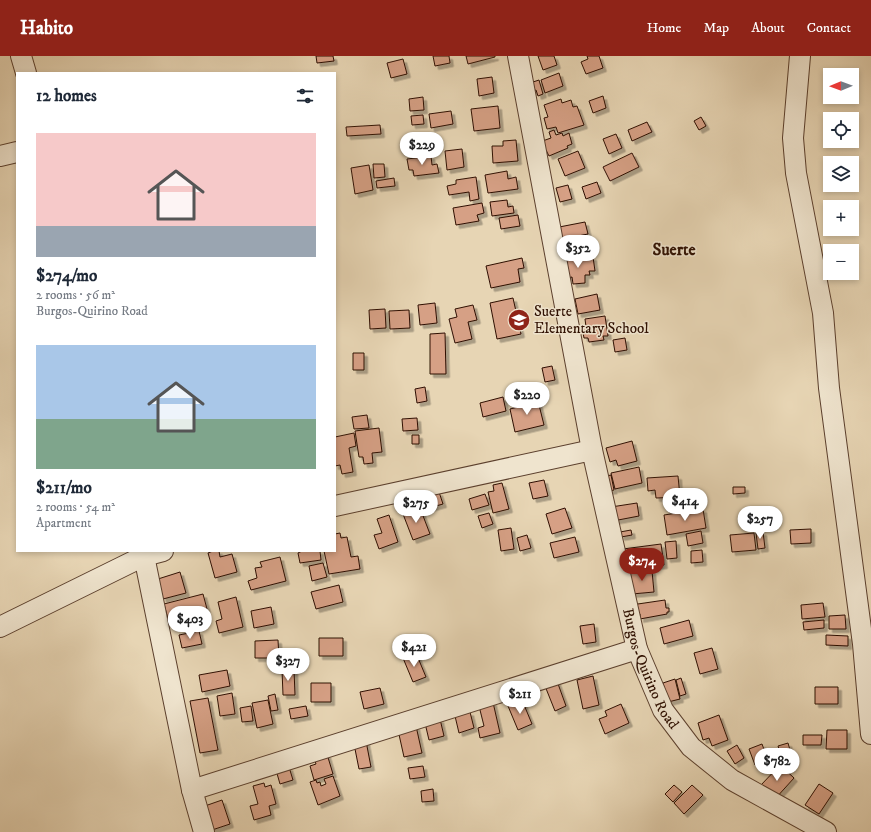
<!DOCTYPE html>
<meta charset="utf-8">
<style>
body{margin:0;font-family:"IM FELL DW Pica",serif;background:#f6f6f7;color:#1f2937;height:100vh;display:flex;flex-direction:column;font-size:15px;white-space:nowrap}
*{box-sizing:border-box;margin:0}
p{font-size:13px;color:#747a83}
.icon{flex:none;width:22px;height:22px;fill:none;stroke:currentColor;stroke-width:2;stroke-linecap:round;stroke-linejoin:round}
.map{position:relative;flex:1;overflow:hidden}
.drawer{position:absolute;left:16px;top:16px;width:320px;height:480px;display:flex;flex-direction:column;background:#fff;border-radius:0px;box-shadow:0 2px 6px #0003}
.drawer>*{flex:none}
.needle{width:26px;rotate:269deg}
.buttons{position:absolute;left:823px;top:12px;display:grid;gap:8px}
.buttons a{display:grid;place-items:center;width:36px;height:36px;border-radius:0px;background:#fff;box-shadow:0 2px 6px #0003;font-size:20px}
.price{position:absolute;translate:-50% -34px;padding:0 9px;border-radius:14px;background:#fff;color:#222;font-size:13px;line-height:26px;filter:drop-shadow(0 1px 2px #0008)}
.price::after{content:'';position:absolute;left:50%;top:24px;width:12px;height:9px;margin-left:-6px;background:inherit;clip-path:polygon(0 0,100% 0,50% 100%)}
.price.selected{background:#8f2418;color:#fff}
ul{padding:0;list-style:none}
li{display:grid;align-content:center;gap:8px;height:212px;padding:0 20px}
li span{display:grid;place-items:center;height:124px;border-radius:0px;color:#555}
li>.icon{margin-inline-start:auto}
span .icon{width:72px;height:72px;fill:#fffc;stroke-width:1}
li b{font-size:17px}
h2{display:flex;justify-content:space-between;align-items:center;height:48px;padding:0 20px;font-size:17px}
header{display:flex;align-items:center;gap:24px;box-sizing:border-box;height:56px;padding:0 20px;background:#8f2418;color:#fff}
header strong{font-size:19px}
nav{display:flex;gap:22px;margin-inline-start:auto;font-size:14px}
.map>svg:first-child{display:block}
.building{fill:#d6a085;stroke:#2e0f01;filter:url(#shadow)}
.lines{fill:none;stroke-linecap:round;stroke-linejoin:round}
.minor-casing{stroke:#5c402e;stroke-width:22}
.minor{stroke:#efe4ce;stroke-width:20}
.labels{text-anchor:middle;dominant-baseline:central;stroke-width:3;stroke-linejoin:round;paint-order:stroke}
.poi-label{font-size:15px;fill:#2e0f01;stroke:#efe4ce;text-anchor:start}
.street-label{font-size:15px;fill:#2e0f01;stroke:#efe4ce}
.quarter-label{font-size:17px;font-weight:bold;fill:#2e0f01;stroke:#efe4ce}
</style>
<header>
<strong>Habito</strong>
<nav><a>Home</a><a>Map</a><a>About</a><a>Contact</a></nav>
</header>
<div class="map">
<svg width="871" height="776" viewBox="0 0 871 776">
<defs>
<filter id="shadow"><feDropShadow dx="3.5" dy="3.5" stdDeviation="0" flood-color="#0004"/></filter>
</defs>
<rect width="100%" height="100%" fill="#e7d5b4"/>
<filter id="stains"><feTurbulence type="fractalNoise" baseFrequency=".005" numOctaves="4"/><feColorMatrix values="0 0 0 0 .2 0 0 0 0 .09 0 0 0 0 .02 0 0 0 .5 -.17"/></filter>
<radialGradient id="worn" r=".72"><stop offset=".6" stop-color="#630" stop-opacity="0"/><stop offset="1" stop-color="#630" stop-opacity=".3"/></radialGradient>
<path class="building" d="M316 0H333L334 5 317 7Z
M433 0H449L450 7 435 10Z
M466 0H495V1L468 8Z
M538 0H554L557 9 543 14Z
M587 0H599L603 12 586 18 581 6 588 3Z
M403 3 407 18 391 22 387 7Z
M559 17 563 30 545 37 541 24Z
M492 21 494 37 479 40 477 23Z
M539 24 543 38 538 40 536 34 529 36 527 28Z
M603 40 606 52 593 57 589 45Z
M423 41 424 54 410 55 409 43Z
M561 43 562 47 571 44 573 51 577 50 584 69 558 77 556 71 547 73 544 62 548 61 544 49Z
M498 50 500 72 474 75 471 53Z
M451 55 453 68 431 72 429 58Z
M423 59 424 68 412 69 411 60Z
M701 61 706 70 699 74 694 65Z
M647 66 652 76 632 85 628 74Z
M380 69 381 78 347 80 346 71Z
M554 74 556 79 562 77 563 80 569 77 572 88 567 90 568 92 549 100 546 94 541 96 537 87 551 82 549 76Z
M616 78 622 92 609 98 603 83Z
M516 84 518 105 493 107 492 90H503V85Z
M462 93 464 111 447 114 445 95Z
M578 95 585 112 565 120 558 103Z
M632 97 639 111 610 125 603 111Z
M431 100 432 109 437 108 439 117 414 120 413 114H409L407 103Z
M373 108H384L385 121 374 122Z
M369 109 373 134 355 138 351 112Z
M507 115 508 123 516 121 518 133 488 137 485 119Z
M476 121 479 143 470 145 469 136 449 139 447 130 456 128V124Z
M394 122 395 130 377 132 376 125Z
M597 126 601 137 586 143 582 131Z
M568 129 572 143 560 146 556 132Z
M507 144 508 151 513 150 514 157 492 160 490 146Z
M482 147 484 157 477 159 479 165 456 169 453 152Z
M518 159 520 170 501 173 499 162Z
M585 166 588 178 578 180 579 185 558 189 554 172Z
M593 201 595 215H589L590 219H585V227L573 228 572 221 563 223 561 205Z
M522 202 524 212 518 213 520 226 491 232 486 210Z
M597 238 600 254 578 258 575 243Z
M513 242 521 278 497 283 490 247Z
M435 247 437 267 420 269 418 249Z
M473 249 477 264 468 266 472 283 455 287 449 263 457 261 455 253Z
M385 253 386 272 370 273 369 254Z
M409 254 410 272 390 273 389 255Z
M605 260 608 280H603L604 284 589 286 588 282H584L582 271H586L585 263Z
M445 277 446 318H430V278Z
M625 282 627 294 615 296 613 284Z
M353 297H364V314H353Z
M552 310 555 324 545 326 542 312Z
M425 331 427 345 417 347 415 333Z
M503 341 506 355 483 361 480 347Z
M529 344 530 347 538 345 544 369 515 376 510 353 518 351 517 347Z
M367 359 369 372 354 373 352 361Z
M417 362 418 374 403 375 402 363Z
M379 372 382 396 372 397 373 407 364 408 363 401H359L355 375Z
M354 377 356 390 349 392 353 416 342 418 340 409 335 410V381Z
M412 379H419V388H412Z
M632 385 637 405 618 410 616 404 610 406 606 392Z
M639 411 642 427 615 433 611 417Z
M611 419 614 434 605 436 602 421Z
M678 420 680 441 656 442 655 434 648 435 647 422Z
M544 424 548 440 533 443 529 427Z
M502 427 509 453 493 457 488 436 494 435 493 429Z
M733 431H745V437L733 438Z
M439 436 443 448 429 452 425 440Z
M485 438 489 449 472 454 469 443Z
M695 439 697 453 669 456 668 443Z
M637 447 639 460 613 465 611 451Z
M420 452 430 478 413 484 403 458Z
M565 452 572 472 552 478 546 458Z
M703 453 706 472 667 479 664 459Z
M489 457 493 468 482 472 478 460Z
M389 459 398 486 379 493 374 479 382 477 377 463Z
M511 472 514 493 501 495 498 474Z
M811 473V487L791 488 790 474Z
M631 474 632 479 621 481 620 476Z
M701 475 703 487 688 490 686 478Z
M763 476 765 492 758 493 756 477Z
M340 477 341 482 347 481 351 501 358 500 360 513 329 518 324 495H335V478Z
M754 477 756 494 732 496 730 479Z
M527 479 531 492 520 495 517 482Z
M575 481 579 496 554 502 550 487Z
M676 485 677 502 667 503 665 486Z
M661 488 664 509 632 513 631 506H625L623 493Z
M702 494 703 506 691 507V495Z
M213 495H219L220 501 232 498 237 516 215 522 208 497Z
M302 495H320L321 504 300 507 298 497Z
M280 501 286 525 251 534 248 525 257 522 255 512 262 511 260 506Z
M323 507 327 521 312 525 309 510Z
M652 515 654 536 632 538 630 516Z
M180 516 186 537 163 543 158 523Z
M339 529 343 546 316 553 311 536Z
M203 538 207 553 168 563 164 548Z
M236 541 243 571 219 577 216 565 222 563 218 546Z
M665 544 666 552H669V556H667V558L640 563V558L632 559 631 549Z
M823 547 825 561 802 563 801 549Z
M271 551 274 568 254 572 251 555Z
M845 559 846 573H829V560Z
M689 564 693 580 664 588 660 572Z
M824 564V572L804 574 803 566Z
M594 568 596 586 583 588 580 570Z
M199 575 202 588 182 592 179 579Z
M826 579 848 580V590L826 589Z
M319 582H343V600H319Z
M278 584 279 602H255V585Z
M712 592 718 613 700 618 694 597Z
M416 597 426 621 413 626 403 602Z
M227 614 230 630 202 636 199 619Z
M282 614H294L295 639H283Z
M593 620 599 649 583 653 577 624Z
M681 622 686 638 680 640 676 624Z
M675 623 680 643 668 646 663 627Z
M557 625 566 650 555 655 545 630Z
M311 627H331V646H311Z
M815 631H838V648H815Z
M380 632 384 648 364 653 360 636Z
M232 637 235 658 220 660 217 640Z
M275 638 278 654 271 655 268 640Z
M208 642 218 694 200 697 190 645Z
M492 642 500 677 480 682 478 672 484 670 478 646Z
M268 644 273 668 257 672 252 647Z
M522 644 532 668 518 674 508 650Z
M621 648 629 667 605 678 599 663 607 660 605 655Z
M251 650 253 665 242 666 240 652Z
M306 650 308 660 291 663 289 653Z
M470 656 474 672 459 677 455 660Z
M719 659 728 684 712 690 709 682 703 684 698 667Z
M440 663 444 680 429 684 425 667Z
M416 670 422 697 404 701 398 674Z
M827 674H847V693H826Z
M803 679H822L821 689H803Z
M366 685 371 711 359 713 354 688Z
M788 687 790 694 780 696 778 690Z
M762 688 768 704 755 709 749 693Z
M737 689 744 702 735 708 727 695Z
M327 698 333 718 314 724 310 710 316 708 314 702Z
M780 709 794 722 775 743 761 729Z
M423 710 425 721 410 723 408 712Z
M289 711 293 724 280 728 276 714Z
M333 720 340 740 318 749 310 726 316 724 317 727 320 726 321 730 326 728 324 723Z
M264 727 265 731 271 729 276 748 269 750 271 759 254 764 250 750 258 748 253 730Z
M819 728 833 737 819 758 805 749Z
M674 729 682 736 673 746 665 738Z
M692 729 703 739 684 758 674 747Z
M433 733 434 745 422 746 421 735Z
M222 744 230 768 209 775 202 751Z"/>
<g class="lines">
<g class="minor-casing">
<g id="minor">
<path d="M21 0 26 17"/>
<path d="M518 0 592 394"/>
<path d="M800 0 793 82 796 117 823 257 829 332 863 588 871 678"/>
<path d="M0 100 17 96"/>
<path id="s1" d="M335 450 592 394 637 593 663 654 691 691 732 724 826 776"/>
<path d="M144 500 192 734 204 776"/>
<path d="M0 571 144 500 163 495"/>
<path d="M192 734 637 593"/>
</g>
</g>
<use href="#minor" class="minor"/>
</g>
<defs>
<g id="school-disc" transform="scale(1.15)"><circle r="9.5" fill="#8f2418" stroke="#efe4ce"/><path d="M0-5L7-2L0 1L-7-2ZM-4 1L0 2.5L4 1V4Q0 6-4 4Z" fill="#fff"/></g>
</defs>
<g fill-rule="evenodd">
<use href="#school-disc" x="519" y="264"/>
</g>
<g class="labels">
<g class="poi-label">
<text x="534" y="255">Suerte<tspan x="534" dy="17">Elementary School</tspan></text>
</g>
<g class="street-label">
<text stroke="none"><textPath href="#s1" startOffset="490">Burgos-Quirino Road</textPath></text>
</g>
<g class="quarter-label">
<text x="674" y="194">Suerte</text>
</g>
</g>
<rect width="100%" height="100%" filter="url(#stains)"/>
<rect width="100%" height="100%" fill="url(#worn)"/>
</svg>
<div class="buttons">
<a><svg class="needle" viewBox="-14 -14 28 28"><path d="M0-13l5 13h-10z" fill="#e53935"/><path d="M0 13l5-13h-10z" fill="#747a83"/></svg></a>
<a><svg class="icon" aria-label="locate" viewBox="0 0 24 24"><circle cx="12" cy="12" r="6"/><path d="M12 2v4M12 18v4M2 12h4M18 12h4"/></svg></a>
<a><svg class="icon" aria-label="layers" viewBox="0 0 24 24"><path d="M12 4l9 5-9 5-9-5zM3 14l9 5 9-5"/></svg></a>
<a>+</a>
<a>−</a>
</div>
<b class="price" style="left:422px;top:110px">$229</b>
<b class="price" style="left:578px;top:213px">$352</b>
<b class="price" style="left:527px;top:360px">$220</b>
<b class="price" style="left:685px;top:466px">$414</b>
<b class="price" style="left:416px;top:468px">$275</b>
<b class="price" style="left:760px;top:484px">$257</b>
<b class="price selected" style="left:642px;top:526px">$274</b>
<b class="price" style="left:190px;top:584px">$403</b>
<b class="price" style="left:414px;top:612px">$421</b>
<b class="price" style="left:288px;top:626px">$327</b>
<b class="price" style="left:520px;top:659px">$211</b>
<b class="price" style="left:777px;top:726px">$782</b>
<section class="drawer">
<h2>12 homes<svg class="icon" aria-label="filters" viewBox="0 0 24 24"><path d="M4 7h16M4 17h16"/><circle cx="9" cy="7" r="2"/><circle cx="15" cy="17" r="2"/></svg></h2>
<ul>
<li><span style="background:linear-gradient(#f6c9c9 75%,#9aa5b1 0)"><svg class="icon" aria-label="home" viewBox="0 0 24 24"><path d="M3 11l9-7 9 7M6 9v11h12V9"/></svg></span><div><b>$274/mo</b><p>2 rooms · 56 m²</p><p>Burgos-Quirino Road</p></div></li>
<li><span style="background:linear-gradient(#a9c7e8 60%,#7fa58c 0)"><svg class="icon" aria-label="home" viewBox="0 0 24 24"><path d="M3 11l9-7 9 7M6 9v11h12V9"/></svg></span><div><b>$211/mo</b><p>2 rooms · 54 m²</p><p>Apartment</p></div></li>
</ul>
</section>
</div>
